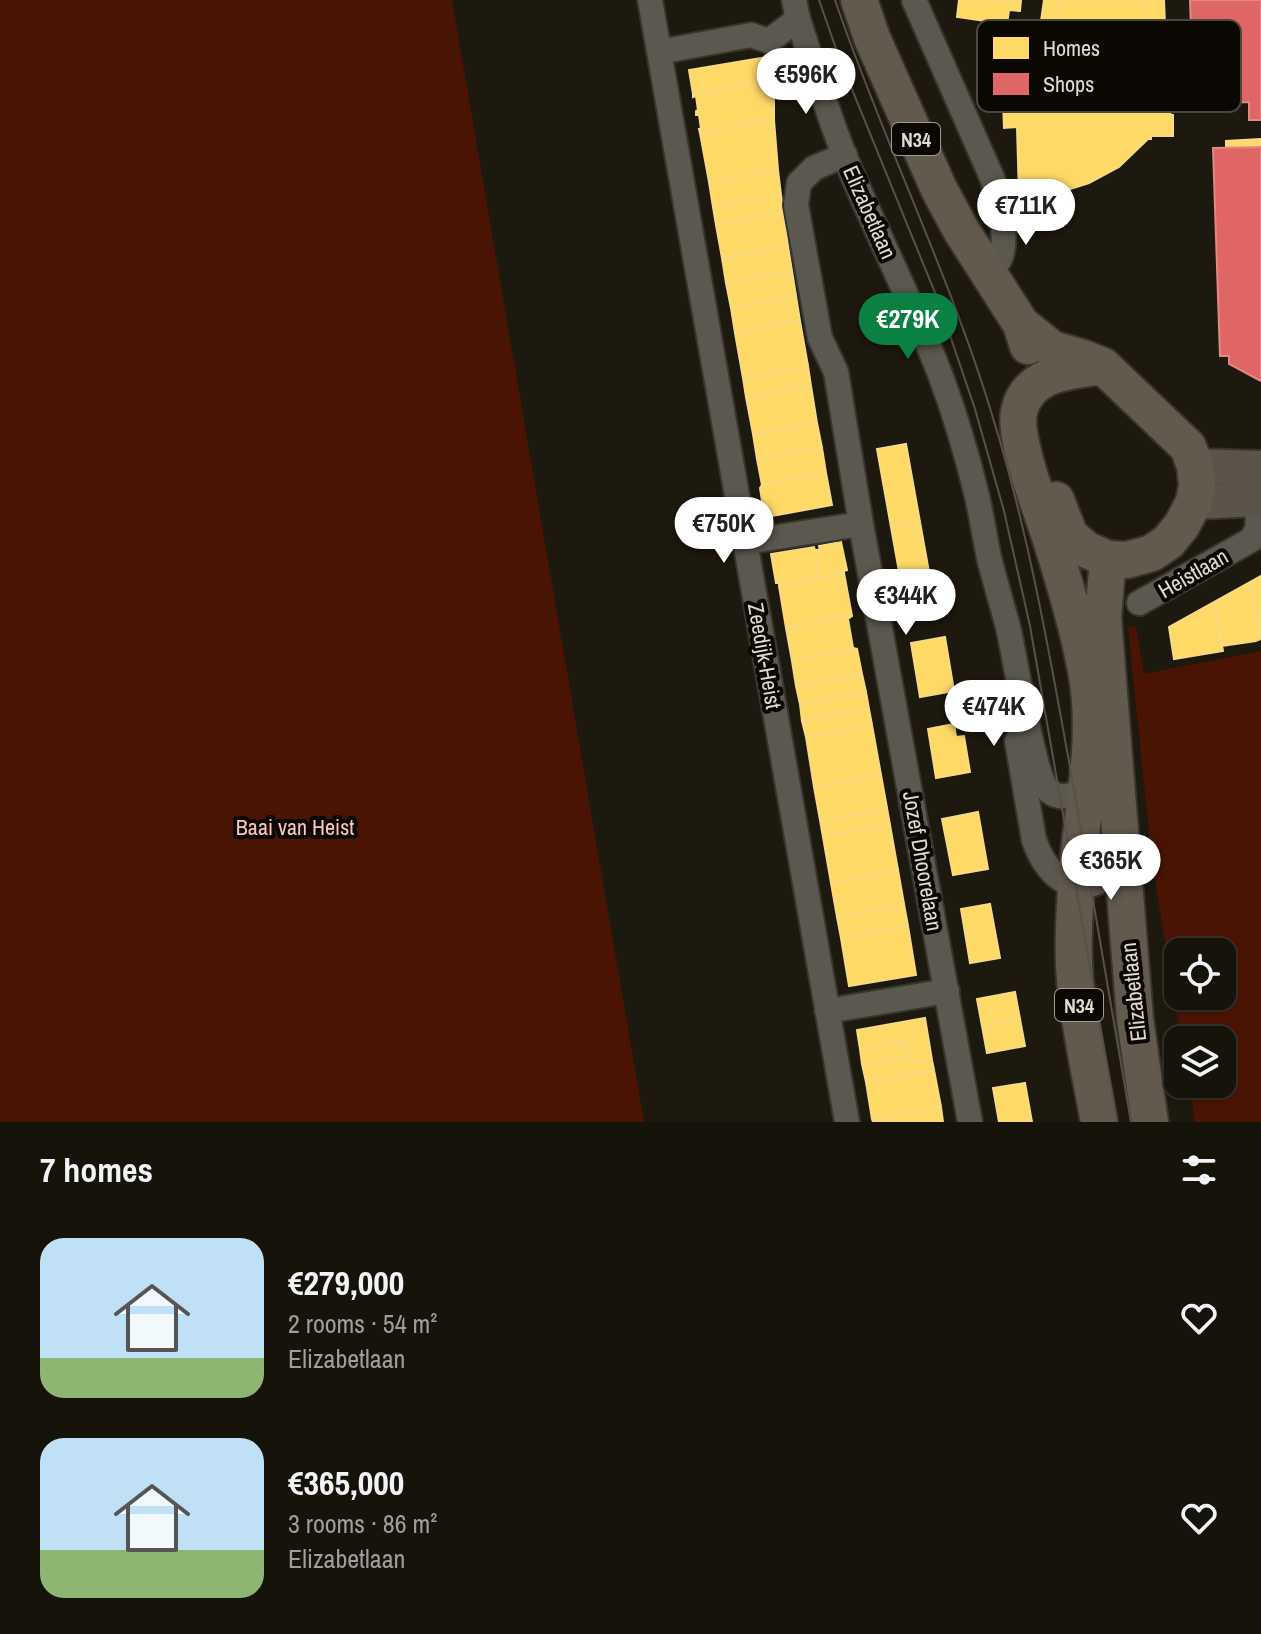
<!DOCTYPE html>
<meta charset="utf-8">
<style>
body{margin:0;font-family:"Archivo Narrow",sans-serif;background:#232018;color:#f1f3f6;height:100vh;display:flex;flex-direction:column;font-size:30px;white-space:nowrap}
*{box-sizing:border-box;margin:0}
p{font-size:26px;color:#9e9e9c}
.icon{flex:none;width:44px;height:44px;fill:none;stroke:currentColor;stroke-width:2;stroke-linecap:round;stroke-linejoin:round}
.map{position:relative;height:1122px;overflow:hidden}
.sheet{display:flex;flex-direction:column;background:#16130a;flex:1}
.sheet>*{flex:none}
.controls{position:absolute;left:1164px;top:938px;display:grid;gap:16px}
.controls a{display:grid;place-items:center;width:72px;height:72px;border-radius:16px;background:#16130a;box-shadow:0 2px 6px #0004,0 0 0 2px #35322b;font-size:40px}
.price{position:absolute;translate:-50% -68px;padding:0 18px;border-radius:28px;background:#fff;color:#222;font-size:26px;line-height:52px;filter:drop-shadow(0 2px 4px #0008)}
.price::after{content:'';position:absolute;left:50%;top:48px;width:24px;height:18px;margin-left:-12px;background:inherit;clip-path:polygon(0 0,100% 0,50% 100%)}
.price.selected{background:#0b8043;color:#fff}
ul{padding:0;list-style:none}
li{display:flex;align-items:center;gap:24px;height:200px;padding:0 40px}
li span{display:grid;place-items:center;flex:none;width:224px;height:160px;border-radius:24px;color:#555}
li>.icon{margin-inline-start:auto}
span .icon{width:96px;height:96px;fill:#fffc;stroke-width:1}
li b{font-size:34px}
h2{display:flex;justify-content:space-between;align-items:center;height:96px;padding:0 40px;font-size:34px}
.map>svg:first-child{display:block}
.green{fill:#4a1404;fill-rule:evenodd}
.homes{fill:#ffd966;stroke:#f6da85;stroke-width:2}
.shops{fill:#e06666;stroke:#e08985;stroke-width:2}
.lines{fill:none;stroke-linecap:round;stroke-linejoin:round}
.minor-casing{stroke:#37342c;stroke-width:28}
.secondary-casing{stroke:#37342c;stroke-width:38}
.primary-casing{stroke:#37342c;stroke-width:40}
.minor{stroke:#5b584f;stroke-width:24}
.secondary{stroke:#5a544a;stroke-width:34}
.primary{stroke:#635a4e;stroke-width:36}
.tram{stroke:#56524a;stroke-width:2}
.labels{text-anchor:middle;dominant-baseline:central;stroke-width:8;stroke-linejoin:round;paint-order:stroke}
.shield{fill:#0b0702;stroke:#a19b91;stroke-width:2}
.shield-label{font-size:20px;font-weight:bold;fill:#e1dbce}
.street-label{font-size:22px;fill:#e1dbce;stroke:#0b0702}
.park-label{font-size:22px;fill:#fcc8b9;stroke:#0b0702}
.key{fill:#0b0702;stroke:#4b473f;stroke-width:2}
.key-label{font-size:22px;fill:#e1dbce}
</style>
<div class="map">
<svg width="1261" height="1122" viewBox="0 0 1261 1122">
<rect width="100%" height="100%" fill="#1e190e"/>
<path class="green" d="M0 0H452L644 1122H0Z
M1136 626 1144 674 1261 651V1122H1195L1189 1084H1222V1040H1181L1152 862 1128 627ZM1178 952H1222V996H1178Z"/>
<path class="homes" d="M959 0H1021L1020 11 1009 10 1007 24 957 17Z
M1044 0H1061L1059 31 1040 28Z
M1061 0H1145L1142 42 1059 31Z
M1145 0H1164L1167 75 1171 74 1172 96H1169L1173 105 1170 115H1173V136H1151V139H1148L1119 167 1089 183 1051 195 1019 196 1017 127 1004 128 1000 23 1142 42Z
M773 56 774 80 693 94 689 70Z
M774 80V120L700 133 699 129H701L699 115H696V111L698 110 696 96 693 97V94Z
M774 120 778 170 709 182 700 133Z
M1261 139V147L1226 148V141Z
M778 170 781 195 713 207 709 182Z
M781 195 784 212 716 225 713 207Z
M784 212 788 246 722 258 716 225Z
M788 246 792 271 726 283 722 258Z
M792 271 796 296 731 308 726 283Z
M796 296 800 321 735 333 731 308Z
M800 321 808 366 743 378 735 333Z
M808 366 811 386 746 397 743 378Z
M811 386 817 423 753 434 746 397Z
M817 423 822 448 757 459 753 434Z
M906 444 920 522 891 527 877 449Z
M822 448 826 473 762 485 757 459Z
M826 473 832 505 767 517 764 514 760 488 762 485Z
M920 522 934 600 905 605 891 527Z
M841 542 847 570 844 571V573L818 578 816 564H819L817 550 820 549 819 546Z
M814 547 815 550H817L819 564H816L818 578 779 586V583H776L771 554Z
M844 573 852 616 786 628 779 586Z
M1261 576V638L1260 639 1250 582Z
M1250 582 1260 639 1256 641 1221 646 1214 602Z
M1214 602 1223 651 1174 659 1169 627Z
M852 616 848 619 853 648 857 649 792 661 786 628Z
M945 637 954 691 920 697 911 643Z
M857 649 862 674 796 686 792 661Z
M862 674 866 692 800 704 796 686Z
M866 692 869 709 802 721 800 704Z
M869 709 872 725 806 737 802 721Z
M954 724 956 737 964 736 970 772 936 778 928 729Z
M872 725 881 775 814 787 806 737Z
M881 775 887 808 820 820 814 787Z
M887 808 890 825 823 837 820 820Z
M978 812 988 869 953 875 942 819Z
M890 825 898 870 831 883 823 837Z
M898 870 904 904 837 917 831 883Z
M904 904 908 926 841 938 837 917Z
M990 904 1000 958 970 963 961 909Z
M908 926 916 975 849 986 841 938Z
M1015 992 1020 1019 982 1026 977 999Z
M925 1018 932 1060 910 1063 906 1041 860 1049 857 1030Z
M1020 1019 1025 1046 987 1053 982 1026Z
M906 1041 909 1056 862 1064 860 1049Z
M909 1056 910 1063 932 1060 934 1070 866 1082 862 1064Z
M934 1070 941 1107 872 1119 866 1082Z
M1025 1083 1032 1122H999L993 1088Z
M941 1107 943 1122H873L872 1119Z"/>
<path class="shops" d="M1190 0H1261V120H1249V102L1219 103 1217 56 1192 57Z
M1261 147V381L1229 364V356H1220L1213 148Z"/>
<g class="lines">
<g class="minor-casing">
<path id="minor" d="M650 0 847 1122
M794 0 798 19C813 65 827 112 845 157 875 230 911 300 940 374 955 414 967 455 977 496 982 518 985 540 990 562 996 584 1002 605 1008 627 1015 655 1033 777 1049 791 1063 802 1075 794 1087 785
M914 0 993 180C999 201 1011 245 997 264 994 267 990 269 987 272
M659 52 751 35 769 41 798 19
M845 155 814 168 799 183 796 205 820 338 836 372 861 524 970 1122
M745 542 861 524
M1139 603 1251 540 1257 530 1259 499
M1017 741 1034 840C1044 869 1069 900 1104 879 1110 875 1116 868 1122 862
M827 1011 947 991"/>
</g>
<g class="secondary-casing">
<path id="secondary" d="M1195 466 1261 468
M1194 502 1261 499"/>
</g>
<g class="primary-casing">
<path id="primary" d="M859 0 872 38 939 189 961 230 1021 324 1028 346
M1021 324 1052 349 1083 358 1103 366 1188 447 1195 466 1197 485 1194 502 1182 525 1168 542 1152 553 1127 560 1108 559 1087 550 1070 536 1056 500
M1108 559 1103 617 1135 1019 1150 1122
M1099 1122C1091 1078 1081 1034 1076 990 1072 956 1074 921 1076 887 1080 815 1100 742 1086 670 1078 628 1066 587 1053 546 1044 516 1013 440 1019 412 1027 372 1071 371 1103 366"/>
</g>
<use href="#minor" class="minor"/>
<use href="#secondary" class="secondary"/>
<use href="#primary" class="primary"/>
<path class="tram" d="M819 0 840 60 938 300 975 409 1004 511 1030 626 1117 1122
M835 0C883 141 950 275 993 418 1031 541 1052 668 1075 795 1094 904 1112 1013 1131 1122"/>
</g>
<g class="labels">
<g class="shield">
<rect x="892" y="123" width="48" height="32" rx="6"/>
<rect x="1055" y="989" width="48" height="32" rx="6"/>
</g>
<g class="shield-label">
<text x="916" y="139">N34</text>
<text x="1079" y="1005">N34</text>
</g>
<g class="street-label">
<text transform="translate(870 212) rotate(66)">Elizabetlaan</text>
<text transform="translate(1193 573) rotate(-30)">Heistlaan</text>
<text transform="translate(765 656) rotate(80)">Zeedijk-Heist</text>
<text transform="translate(923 861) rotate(80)">Jozef Dhoorelaan</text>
<text transform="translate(1133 992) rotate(-96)">Elizabetlaan</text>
</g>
<g class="park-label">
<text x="295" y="827">Baai van Heist</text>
</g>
</g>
<rect x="977" y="20" width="264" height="92" rx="12" class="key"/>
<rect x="993" y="37" width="36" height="22" fill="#ffd966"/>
<rect x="993" y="73" width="36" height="22" fill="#e06666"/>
<g class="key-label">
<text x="1043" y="56">Homes</text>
<text x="1043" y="92">Shops</text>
</g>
</svg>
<div class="controls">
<a><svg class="icon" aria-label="locate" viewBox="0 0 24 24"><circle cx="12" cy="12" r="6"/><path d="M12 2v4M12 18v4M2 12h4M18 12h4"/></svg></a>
<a><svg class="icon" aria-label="layers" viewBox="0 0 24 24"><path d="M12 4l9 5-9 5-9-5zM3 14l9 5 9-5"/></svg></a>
</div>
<b class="price" style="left:806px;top:116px">€596K</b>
<b class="price" style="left:1026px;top:247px">€711K</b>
<b class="price selected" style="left:908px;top:361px">€279K</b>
<b class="price" style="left:724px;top:565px">€750K</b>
<b class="price" style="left:906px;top:637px">€344K</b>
<b class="price" style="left:994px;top:748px">€474K</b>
<b class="price" style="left:1111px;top:902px">€365K</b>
</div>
<section class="sheet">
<h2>7 homes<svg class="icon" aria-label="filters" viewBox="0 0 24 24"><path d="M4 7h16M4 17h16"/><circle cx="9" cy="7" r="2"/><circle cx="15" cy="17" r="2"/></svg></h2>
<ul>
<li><span style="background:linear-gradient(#bfe0f5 75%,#8fb573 0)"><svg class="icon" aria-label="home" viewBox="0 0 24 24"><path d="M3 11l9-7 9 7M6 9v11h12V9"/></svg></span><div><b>€279,000</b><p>2 rooms · 54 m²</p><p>Elizabetlaan</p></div><svg class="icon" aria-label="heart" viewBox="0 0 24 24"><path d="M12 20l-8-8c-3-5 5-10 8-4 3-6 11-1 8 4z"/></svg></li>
<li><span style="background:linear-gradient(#bfe0f5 70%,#8fb573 0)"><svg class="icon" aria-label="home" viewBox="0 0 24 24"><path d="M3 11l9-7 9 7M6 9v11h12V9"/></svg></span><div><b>€365,000</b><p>3 rooms · 86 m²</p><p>Elizabetlaan</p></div><svg class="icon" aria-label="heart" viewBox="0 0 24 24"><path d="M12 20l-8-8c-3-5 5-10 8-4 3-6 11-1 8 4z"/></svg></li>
</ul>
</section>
